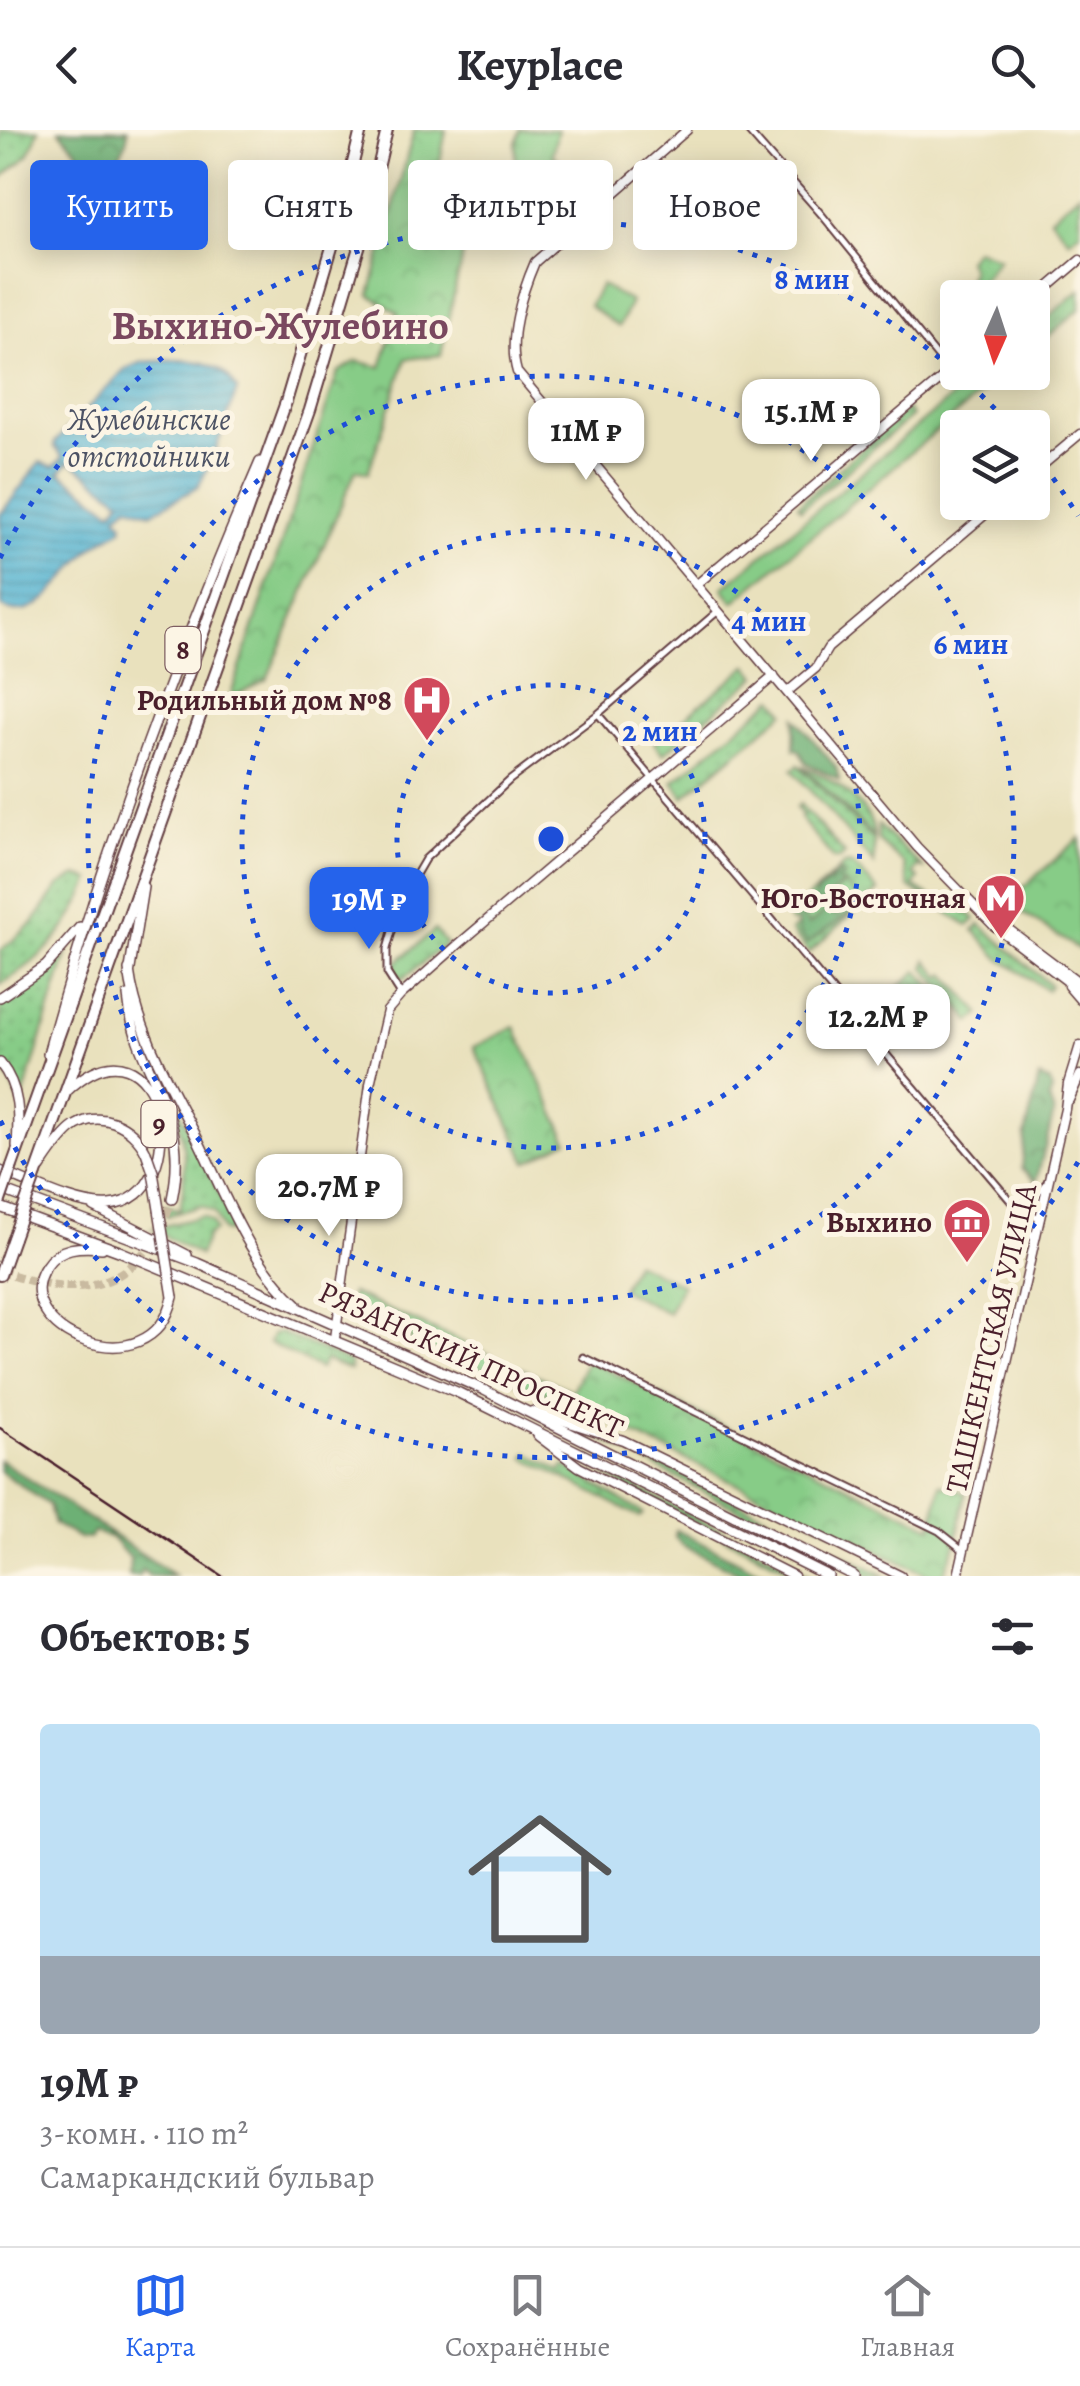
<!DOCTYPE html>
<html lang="ru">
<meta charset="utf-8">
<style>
body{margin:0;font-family:Alegreya,serif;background:#f7f7f7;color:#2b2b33;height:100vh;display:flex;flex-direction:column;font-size:38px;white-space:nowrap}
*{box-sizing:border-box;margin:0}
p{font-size:32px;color:#7c7c81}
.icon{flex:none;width:55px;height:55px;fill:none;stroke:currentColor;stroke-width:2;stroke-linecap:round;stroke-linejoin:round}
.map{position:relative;height:1446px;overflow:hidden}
.drawer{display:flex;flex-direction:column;background:#fff;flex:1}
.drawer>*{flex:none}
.top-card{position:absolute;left:30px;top:30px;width:1020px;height:90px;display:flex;gap:20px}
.needle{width:65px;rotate:183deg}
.fabs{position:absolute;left:940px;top:150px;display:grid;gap:20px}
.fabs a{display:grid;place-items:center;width:110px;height:110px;border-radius:10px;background:#fff;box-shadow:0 5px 25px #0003;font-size:50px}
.price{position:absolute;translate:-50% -85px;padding:0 22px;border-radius:20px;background:#fff;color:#222;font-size:32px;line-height:65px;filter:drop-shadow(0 2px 5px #0008)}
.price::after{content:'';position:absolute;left:50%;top:60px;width:30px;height:22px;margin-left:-15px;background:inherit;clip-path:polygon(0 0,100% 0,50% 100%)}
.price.on{background:#2563eb;color:#fff}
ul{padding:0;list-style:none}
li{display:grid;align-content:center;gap:20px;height:530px;padding:0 40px}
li+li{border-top:2px solid #e1e1e2}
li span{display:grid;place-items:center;height:310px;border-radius:10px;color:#555}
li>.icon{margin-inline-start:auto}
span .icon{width:180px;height:180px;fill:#fffc;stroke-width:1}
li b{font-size:42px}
h2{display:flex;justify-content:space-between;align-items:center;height:120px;padding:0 40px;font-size:42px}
.pill{padding:0 35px;border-radius:10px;background:#fff;box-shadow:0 5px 25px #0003;font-size:35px;line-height:90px}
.pill.on{background:#2563eb;color:#fff}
header{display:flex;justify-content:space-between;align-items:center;height:130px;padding:0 40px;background:#fff;font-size:45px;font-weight:600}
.tab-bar{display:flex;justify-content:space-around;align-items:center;height:140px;border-top:2px solid #e1e1e2;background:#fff;font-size:28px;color:#7c7c81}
.tab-bar a{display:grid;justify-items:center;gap:5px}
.tab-bar .on{color:#2563eb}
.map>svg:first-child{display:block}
.grass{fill:url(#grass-dots);stroke:#687659;stroke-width:2.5}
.forest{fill:url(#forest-crowns);stroke:#5c6850;stroke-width:2.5}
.park{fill:url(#park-crowns);stroke:#687659;stroke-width:2.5}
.garden{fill:#87cc87;stroke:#687659;stroke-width:2.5}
.water{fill:url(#water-rules);stroke:#4e697e;stroke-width:2.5;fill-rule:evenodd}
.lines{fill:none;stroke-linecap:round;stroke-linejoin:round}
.primary-tunnel{stroke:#c9baa0;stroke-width:9;stroke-dasharray:9 4.5;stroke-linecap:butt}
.street-casing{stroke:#623c41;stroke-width:9}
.secondary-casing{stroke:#623c41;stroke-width:11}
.primary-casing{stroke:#623c41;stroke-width:12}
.highway-casing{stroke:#623c41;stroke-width:14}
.street{stroke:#fff;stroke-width:5}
.secondary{stroke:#fff;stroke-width:8}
.primary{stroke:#fff;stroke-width:9}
.highway{stroke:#fff;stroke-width:10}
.rail{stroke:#4a1f2b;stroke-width:2.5}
.primary-bridge-casing{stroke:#623c41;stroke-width:12;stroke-linecap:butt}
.highway-bridge-casing{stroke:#623c41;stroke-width:14;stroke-linecap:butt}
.primary-bridge{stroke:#fff;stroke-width:9}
.highway-bridge{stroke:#fff;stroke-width:10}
.ring{fill:none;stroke:#1d4ed8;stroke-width:5;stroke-dasharray:5 10}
.labels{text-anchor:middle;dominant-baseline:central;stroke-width:10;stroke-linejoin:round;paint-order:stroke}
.shield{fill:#fcf5e5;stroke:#7f5f63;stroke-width:2.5}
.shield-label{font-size:28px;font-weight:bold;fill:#4a1f2b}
.poi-label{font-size:30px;font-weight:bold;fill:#4a1f2b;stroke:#fcf5e5;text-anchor:end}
.street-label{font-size:30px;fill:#4a1f2b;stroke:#fcf5e5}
.water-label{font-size:32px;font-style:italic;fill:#4d5365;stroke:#fcf5e5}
.district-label{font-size:40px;font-weight:bold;fill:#7a485f;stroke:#fcf5e5}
.centre{fill:#1d4ed8;stroke:#fcf5e5;stroke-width:5}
.ring-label{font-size:30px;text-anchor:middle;font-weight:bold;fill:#1d4ed8;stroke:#fcf5e5;stroke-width:10;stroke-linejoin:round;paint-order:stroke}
</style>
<header><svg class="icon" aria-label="back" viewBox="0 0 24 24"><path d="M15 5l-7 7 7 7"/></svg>Keyplace<svg class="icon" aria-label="search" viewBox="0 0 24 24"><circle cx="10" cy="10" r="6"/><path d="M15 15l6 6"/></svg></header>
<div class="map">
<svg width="1080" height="1446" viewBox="0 0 1080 1446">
<defs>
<pattern id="grass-dots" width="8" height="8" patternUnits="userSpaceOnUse" patternTransform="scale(2.5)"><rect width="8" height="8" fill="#87cc87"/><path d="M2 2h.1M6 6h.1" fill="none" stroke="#76af75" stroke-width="1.8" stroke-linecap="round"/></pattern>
<pattern id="forest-crowns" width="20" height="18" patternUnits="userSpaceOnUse" patternTransform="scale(2.5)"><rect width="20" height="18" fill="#6db074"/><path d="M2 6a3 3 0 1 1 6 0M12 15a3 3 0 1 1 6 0" fill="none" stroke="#5c8f5f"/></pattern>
<pattern id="park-crowns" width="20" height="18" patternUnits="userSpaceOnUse" patternTransform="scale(2.5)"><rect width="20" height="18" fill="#87cc87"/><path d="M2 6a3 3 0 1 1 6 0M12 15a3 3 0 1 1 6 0" fill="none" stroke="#76af75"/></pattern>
<pattern id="water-rules" width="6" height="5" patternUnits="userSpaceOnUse" patternTransform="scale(2.5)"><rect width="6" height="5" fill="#52b3d1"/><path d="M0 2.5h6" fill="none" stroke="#4691aa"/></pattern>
</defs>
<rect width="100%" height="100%" fill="#fcf5e5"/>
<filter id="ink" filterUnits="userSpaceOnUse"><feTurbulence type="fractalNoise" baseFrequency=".01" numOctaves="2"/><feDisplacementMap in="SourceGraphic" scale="20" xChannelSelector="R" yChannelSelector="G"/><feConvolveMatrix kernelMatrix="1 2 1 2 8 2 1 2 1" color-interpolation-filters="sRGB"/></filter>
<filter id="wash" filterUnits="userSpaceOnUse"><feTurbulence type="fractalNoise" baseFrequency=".0048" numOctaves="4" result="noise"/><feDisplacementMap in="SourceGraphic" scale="40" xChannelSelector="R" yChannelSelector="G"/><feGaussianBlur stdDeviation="2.25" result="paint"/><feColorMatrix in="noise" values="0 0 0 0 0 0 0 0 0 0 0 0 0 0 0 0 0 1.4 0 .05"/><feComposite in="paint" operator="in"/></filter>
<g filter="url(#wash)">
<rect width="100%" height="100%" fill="#e9e1bd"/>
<path class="grass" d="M0 0H39L28 26 0 49Z
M907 279 912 286 801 379 798 375Z
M748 535 757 546 663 624 654 613Z
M774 568 785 582 684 667 673 652Z
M798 635 874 710V734L792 640Z
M802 636C828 646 874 675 874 707Z
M800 674 845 724 840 729H834L800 688 803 685 796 678Z
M878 695 923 738 918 737 913 744 919 748 914 756 942 774 945 772 950 775 954 769 975 789 968 796 909 757 904 734 878 711Z
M845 734 853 735 878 761 809 823 791 801 797 796 837 786 857 768 800 792H790L787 787Z
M77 746 91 750C69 800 46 827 0 855V821L32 794 60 755Z
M980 794 1050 855 1047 860 999 828 974 800Z
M435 800 446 814 403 849 398 848 394 834Z
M67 824 21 974 0 929V873L43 845Z
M927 830 941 847 946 844 981 884 971 892 925 838Z
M918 841 939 864 914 885 918 890 905 901 911 909 899 920 868 883Z
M135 888 234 1094 229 1102 223 1101 214 1082 201 1076 167 1086 165 1076 180 1079C197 989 161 966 135 888Z
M203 1086 212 1092 215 1101 208 1105 199 1125 152 1099Z
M279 1202 350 1232V1240L325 1230 320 1239 269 1213 273 1204Z
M600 1308 670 1338 886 1446H868Z
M528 1323 561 1341 565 1336 643 1383 640 1387 525 1328Z
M587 1332 811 1446H802L630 1360Z"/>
<path class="forest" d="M59 0H128C127 18 116 32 104 45L96 42Z
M795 588 836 637 839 650 806 633 799 620 794 619Z
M840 742 843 745 840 753 855 779 807 814 799 803 796 786 814 773 816 763Z
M1039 947 1050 952 1052 961 1049 969 1054 983 1036 1052 1022 1038 1025 1005Z
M0 1330 175 1446H150L142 1440 139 1446H129L130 1429 112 1408 95 1402 89 1409 79 1408 54 1394 49 1375 0 1341Z
M676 1400 769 1446H744L682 1415 675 1407Z"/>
<path class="park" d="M414 0H446L439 37 442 55 475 64 441 225 406 229 368 343 356 340 267 549 230 568 338 242 357 231 381 237 398 183 370 165Z
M520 0H558L552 25 577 46 570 72 515 60 516 13Z
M976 119 999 128 979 154 967 152 971 140 967 129Z
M1080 160V179L1033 219V200Z
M982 242 1005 243 734 472 723 458Z
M1080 708V820L1006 772Z
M845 753 858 768 836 786 829 778 809 795 803 788Z
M515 897 568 1011 527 1032 474 917Z
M351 1163 572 1261 587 1230 932 1397 941 1354 966 1363 956 1414 943 1446H930L539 1259 537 1261C495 1241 452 1228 409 1210L412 1201 380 1186 375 1197 353 1188 348 1181Z"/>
<path class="garden" d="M1080 62V101L1069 110 1050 88Z
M601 155 631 172 619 197 589 176Z
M635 1132 682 1155 668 1183 621 1159Z"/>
<path class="water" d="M173 230C201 230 223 233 237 260L213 328 198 357 151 383 128 375 117 386 123 393 122 399C111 406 98 412 89 421 65 443 39 497 2 477L0 385 40 332 54 337 63 327 55 317V312L125 239 143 232ZM70 331 121 370 112 381 60 342Z"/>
</g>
<g filter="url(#ink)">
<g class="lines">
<path class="primary-tunnel" d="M161 1098 172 1069
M0 1141C59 1162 113 1170 153 1111"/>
<g class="street-casing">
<path id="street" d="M747 0 822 85 950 242
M598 584 1014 1075 1039 1088
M401 865 387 843V819L401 770 425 729 510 650 598 584 717 482
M1014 1075 1030 1071 1047 1052
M1016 1077 1035 1111
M583 1227 939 1401 963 1420"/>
</g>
<g class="secondary-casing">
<path id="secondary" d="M687 0 535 132C522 162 507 209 517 242L917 717 993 795 1080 861
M1032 171 1080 130
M1032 344 1080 304
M696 455 958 235
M787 562 816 538 828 518 1000 372
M987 783 1080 853
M1068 856 1080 870
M1069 970 1080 945
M335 1208 370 954 387 881 401 865 460 813 774 546
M532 1281 623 1310 901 1446
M538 1306 579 1337 794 1446
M958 1446 1065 979 1068 954 1080 915"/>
</g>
<g class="primary-casing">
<path id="primary" d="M129 840C137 901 170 955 198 1010 226 1067 249 1131 297 1174
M129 845 143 757
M128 866C135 946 192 976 172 1069
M0 867 46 836 80 797
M48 924C103 722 177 524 260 332
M0 933C20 958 19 985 17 1016
M40 1038C49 1025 59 1009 71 999 98 977 133 995 146 1022
M0 1041C29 1052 80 1078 109 1075 198 1068 165 868 67 961
M0 1059 197 1133 484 1260 854 1446
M0 1077 119 1121 459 1263 828 1446
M94 1077 187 1125
M102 1118C81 1116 59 1116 46 1136 3 1199 152 1263 173 1167"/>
</g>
<g class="highway-casing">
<path id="highway" d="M12 1036 286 272 335 107 361 0
M36 1044 310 280 360 114 387 0
M0 1145 13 1108"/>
</g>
<use href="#street" class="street"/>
<use href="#secondary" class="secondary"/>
<use href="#primary" class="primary"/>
<use href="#highway" class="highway"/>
<path class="rail" d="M0 1298 222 1446"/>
<g class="primary-bridge-casing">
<path id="primary-bridge" d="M146 1022 153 1042 173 1167"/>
</g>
<g class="highway-bridge-casing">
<path id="highway-bridge" d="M0 1071 12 1036
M13 1108 36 1044"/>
</g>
<use href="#primary-bridge" class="primary-bridge"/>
<use href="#highway-bridge" class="highway-bridge"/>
</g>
</g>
<g class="ring">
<circle cx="551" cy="709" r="154"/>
<circle cx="551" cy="709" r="309"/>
<circle cx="551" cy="709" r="463"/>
<path d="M1078 1032A618 618 0 0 1 0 990M0 428A618 618 0 0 1 1010 295M1035 324A618 618 0 0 1 1078 386"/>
</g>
<defs>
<g id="hospital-pin" transform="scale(2.5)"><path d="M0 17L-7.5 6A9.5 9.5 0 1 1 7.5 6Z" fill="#d1495b" stroke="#fcf5e5"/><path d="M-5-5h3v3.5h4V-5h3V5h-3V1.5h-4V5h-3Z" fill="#fff"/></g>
<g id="metro-pin" transform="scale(2.5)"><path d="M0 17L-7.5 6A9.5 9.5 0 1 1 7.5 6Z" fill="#d1495b" stroke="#fcf5e5"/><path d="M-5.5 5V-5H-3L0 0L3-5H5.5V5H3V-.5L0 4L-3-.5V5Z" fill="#fff"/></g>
<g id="museum-pin" transform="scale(2.5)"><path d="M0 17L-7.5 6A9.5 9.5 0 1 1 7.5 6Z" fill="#d1495b" stroke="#fcf5e5"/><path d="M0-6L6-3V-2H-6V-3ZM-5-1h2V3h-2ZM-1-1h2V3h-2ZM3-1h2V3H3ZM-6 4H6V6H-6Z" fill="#fff"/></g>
</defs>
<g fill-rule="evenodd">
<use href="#hospital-pin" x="427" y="570"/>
<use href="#metro-pin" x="1001" y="768"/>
<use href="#museum-pin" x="967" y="1092"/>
</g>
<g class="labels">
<g class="shield">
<rect x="165.5" y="497" width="35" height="46" rx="8"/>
<rect x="141.5" y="971" width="35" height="46" rx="8"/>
</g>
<g class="shield-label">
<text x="183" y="520">8</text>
<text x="159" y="994">9</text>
</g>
<g class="poi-label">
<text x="392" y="570">Родильный дом №8</text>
<text x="966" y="768">Юго-Восточная</text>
<text x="932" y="1092">Выхино</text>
</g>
<g class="street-label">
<text transform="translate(991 1208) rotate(-77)">ТАШКЕНТСКАЯ УЛИЦА</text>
<text transform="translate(471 1230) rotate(25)">РЯЗАНСКИЙ ПРОСПЕКТ</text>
</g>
<g class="water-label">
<text x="149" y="289">Жулебинские<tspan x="149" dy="37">отстойники</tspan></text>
</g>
<g class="district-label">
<text x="280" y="195">Выхино-Жулебино</text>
</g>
</g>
<circle cx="551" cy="709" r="15" class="centre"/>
<g class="ring-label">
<text x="812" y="159">8 мин</text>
<text x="769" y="501">4 мин</text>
<text x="971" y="524">6 мин</text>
<text x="660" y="611">2 мин</text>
</g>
</svg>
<div class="fabs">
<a><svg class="needle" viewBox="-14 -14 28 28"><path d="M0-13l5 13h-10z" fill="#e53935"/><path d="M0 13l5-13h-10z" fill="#7c7c81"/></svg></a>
<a><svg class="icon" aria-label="layers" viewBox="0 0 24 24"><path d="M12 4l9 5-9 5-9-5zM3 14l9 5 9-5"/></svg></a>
</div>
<b class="price" style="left:811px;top:334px">15.1M ₽</b>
<b class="price" style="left:586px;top:353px">11M ₽</b>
<b class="price on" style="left:369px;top:822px">19M ₽</b>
<b class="price" style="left:878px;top:939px">12.2M ₽</b>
<b class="price" style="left:329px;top:1109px">20.7M ₽</b>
<div class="top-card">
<a class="pill on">Купить</a>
<a class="pill">Снять</a>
<a class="pill">Фильтры</a>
<a class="pill">Новое</a>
</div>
</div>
<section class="drawer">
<h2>Объектов: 5<svg class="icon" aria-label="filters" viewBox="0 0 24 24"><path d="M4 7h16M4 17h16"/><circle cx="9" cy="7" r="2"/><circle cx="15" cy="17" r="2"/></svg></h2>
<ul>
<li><span style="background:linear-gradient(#bfe0f5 75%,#9aa5b1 0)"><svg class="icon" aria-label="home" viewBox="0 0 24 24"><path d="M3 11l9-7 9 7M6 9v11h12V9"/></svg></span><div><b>19M ₽</b><p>3-комн. · 110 m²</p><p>Самаркандский бульвар</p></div></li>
</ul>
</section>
<nav class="tab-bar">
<a class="on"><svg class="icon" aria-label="map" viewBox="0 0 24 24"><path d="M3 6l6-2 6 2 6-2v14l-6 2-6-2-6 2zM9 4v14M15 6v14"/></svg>Карта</a>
<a><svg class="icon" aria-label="saved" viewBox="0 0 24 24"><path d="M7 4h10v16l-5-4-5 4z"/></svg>Сохранённые</a>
<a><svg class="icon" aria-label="home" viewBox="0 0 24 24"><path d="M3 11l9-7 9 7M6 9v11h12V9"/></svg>Главная</a>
</nav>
